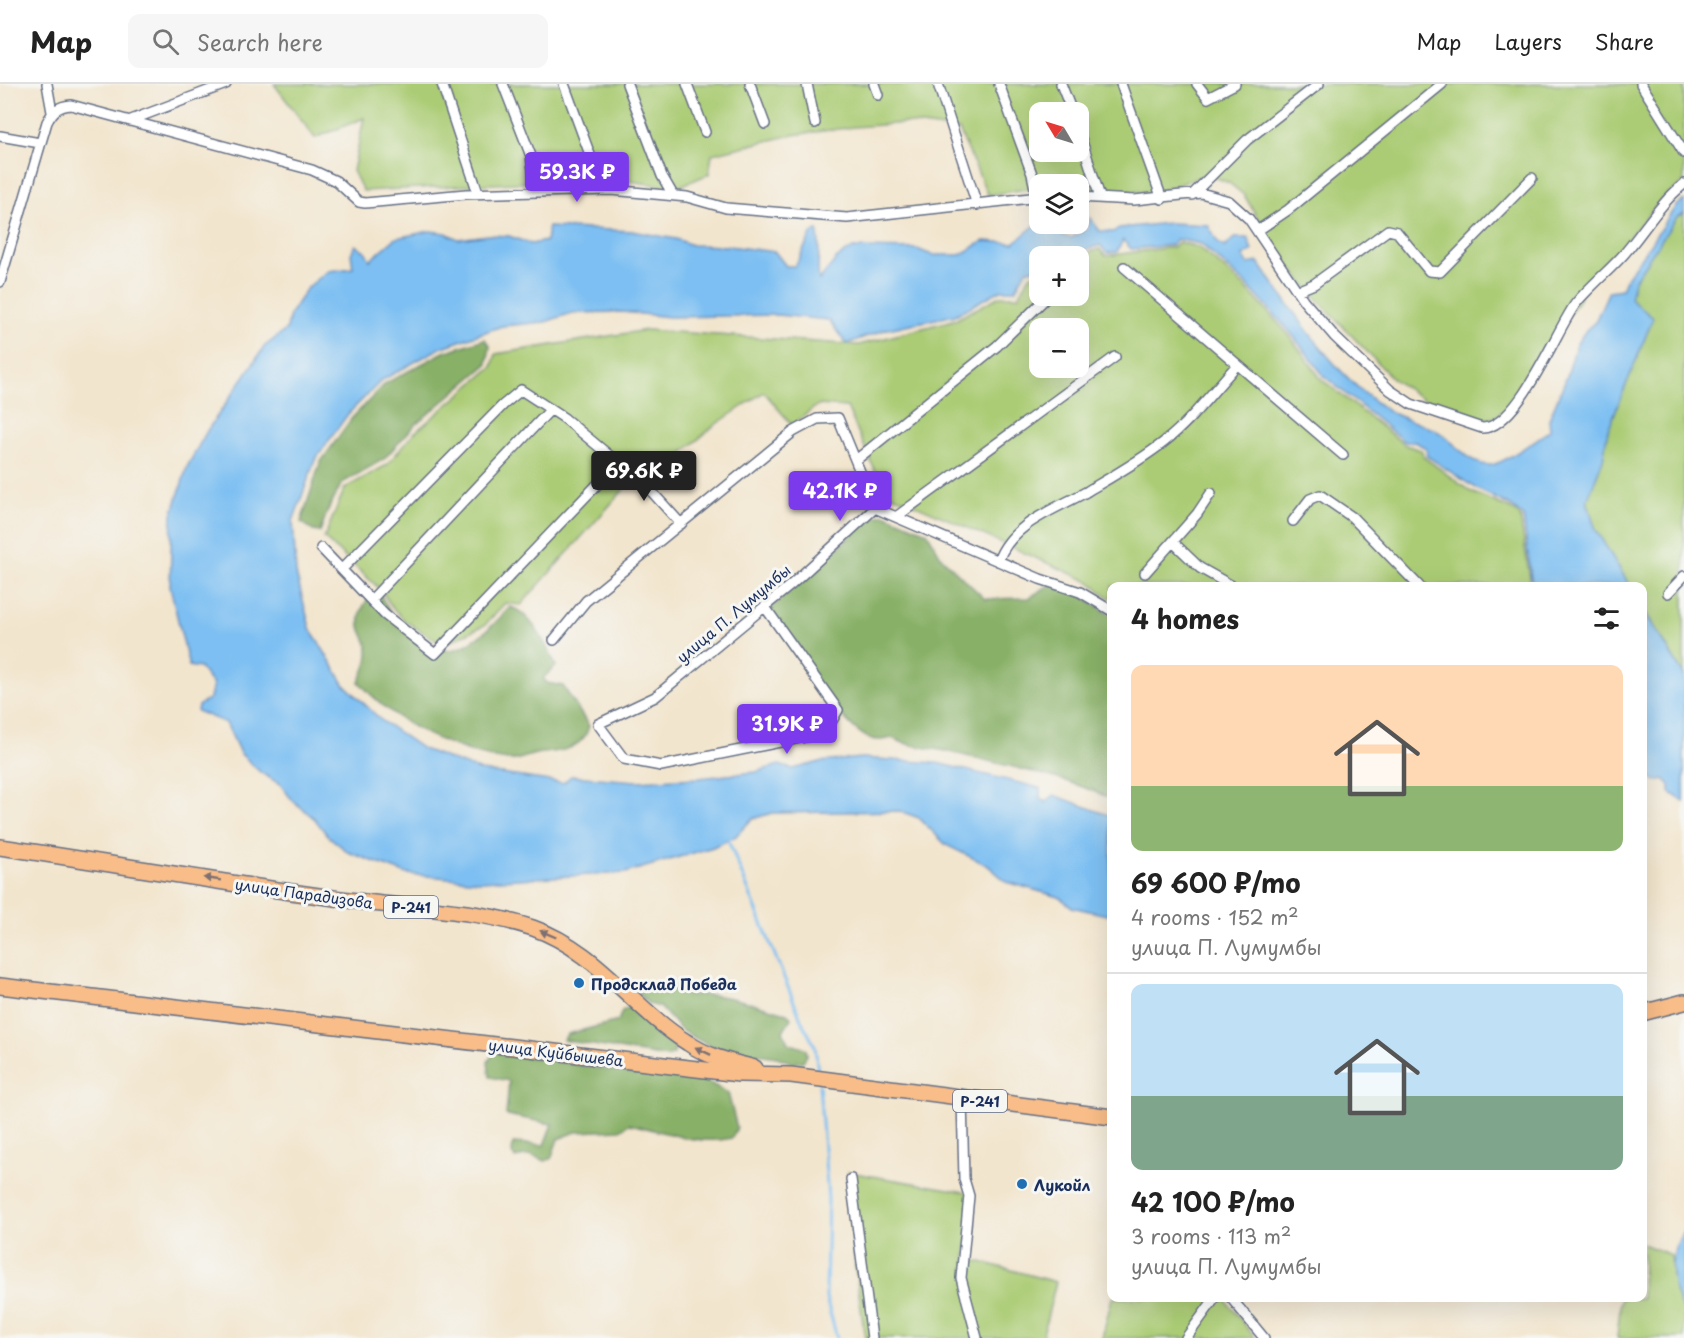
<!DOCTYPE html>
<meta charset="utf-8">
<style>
body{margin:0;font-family:"Playpen Sans",sans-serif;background:#f6f6f6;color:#222;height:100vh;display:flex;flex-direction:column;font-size:22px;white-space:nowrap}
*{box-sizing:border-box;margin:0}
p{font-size:20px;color:#767676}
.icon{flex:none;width:33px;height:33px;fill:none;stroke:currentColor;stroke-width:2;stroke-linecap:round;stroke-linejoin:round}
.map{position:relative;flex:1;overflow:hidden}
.details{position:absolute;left:1107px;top:498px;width:540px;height:720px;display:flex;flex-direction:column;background:#fff;border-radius:12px;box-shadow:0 6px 24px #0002}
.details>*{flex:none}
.needle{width:39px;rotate:308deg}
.fabs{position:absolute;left:1029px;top:18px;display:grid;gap:12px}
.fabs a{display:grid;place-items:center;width:60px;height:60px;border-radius:12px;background:#fff;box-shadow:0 6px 24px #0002;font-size:30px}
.price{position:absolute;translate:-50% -51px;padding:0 14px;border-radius:6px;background:#7c3aed;color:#fff;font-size:20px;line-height:39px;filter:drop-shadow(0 2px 3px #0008)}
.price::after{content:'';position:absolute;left:50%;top:36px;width:18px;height:14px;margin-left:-9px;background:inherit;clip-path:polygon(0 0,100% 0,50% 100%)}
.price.active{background:#222;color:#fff}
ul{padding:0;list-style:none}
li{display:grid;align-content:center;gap:12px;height:318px;padding:0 24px}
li+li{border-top:2px solid #e0e0e0}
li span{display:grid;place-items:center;height:186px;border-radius:12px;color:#555}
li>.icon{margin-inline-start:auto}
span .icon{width:108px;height:108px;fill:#fffc;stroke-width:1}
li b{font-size:26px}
h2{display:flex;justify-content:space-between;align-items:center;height:72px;padding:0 24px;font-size:26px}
header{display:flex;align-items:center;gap:36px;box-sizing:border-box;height:84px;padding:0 30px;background:#fff;border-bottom:2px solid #e0e0e0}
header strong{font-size:28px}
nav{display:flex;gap:33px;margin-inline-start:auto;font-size:21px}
.search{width:420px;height:54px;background:#f6f6f6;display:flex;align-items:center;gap:15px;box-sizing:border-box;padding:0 21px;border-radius:12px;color:#767676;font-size:22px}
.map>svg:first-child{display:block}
.green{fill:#abcc74;stroke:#637e69;stroke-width:1.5;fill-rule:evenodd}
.forest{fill:#88b066;stroke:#527062;stroke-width:1.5}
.water{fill:#7dbff2;stroke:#4c77a8;stroke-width:1.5}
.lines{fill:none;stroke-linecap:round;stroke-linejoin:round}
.stream{stroke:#7dbff2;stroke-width:3}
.minor-casing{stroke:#666f85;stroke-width:12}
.trunk-casing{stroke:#666f85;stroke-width:18}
.minor{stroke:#fff;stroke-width:9}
.trunk{stroke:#f8bd88;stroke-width:15}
.oneway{fill:#7e6f71}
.poi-dot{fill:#1f6fb2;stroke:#f6f6f2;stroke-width:2}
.labels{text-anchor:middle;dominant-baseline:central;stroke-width:6;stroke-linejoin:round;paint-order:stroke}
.shield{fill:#f6f6f2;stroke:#5d6b8a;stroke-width:1.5}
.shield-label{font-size:14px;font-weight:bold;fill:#1b2f5e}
.street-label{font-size:15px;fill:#1b2f5e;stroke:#f6f6f2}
.poi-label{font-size:15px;font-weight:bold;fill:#1b2f5e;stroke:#f6f6f2;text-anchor:start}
</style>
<header>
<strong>Map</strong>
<div class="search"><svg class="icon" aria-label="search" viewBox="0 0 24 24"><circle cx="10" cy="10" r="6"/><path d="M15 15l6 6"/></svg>Search here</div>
<nav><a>Map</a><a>Layers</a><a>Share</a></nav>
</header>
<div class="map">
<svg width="1684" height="1254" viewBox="0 0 1684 1254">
<rect width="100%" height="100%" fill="#f6f6f2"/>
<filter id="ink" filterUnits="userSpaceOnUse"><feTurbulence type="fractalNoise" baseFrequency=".0167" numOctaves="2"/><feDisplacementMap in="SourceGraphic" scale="12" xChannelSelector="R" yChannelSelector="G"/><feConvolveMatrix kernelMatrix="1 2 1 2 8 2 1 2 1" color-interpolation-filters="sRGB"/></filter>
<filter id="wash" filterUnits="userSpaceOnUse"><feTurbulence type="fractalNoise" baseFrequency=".008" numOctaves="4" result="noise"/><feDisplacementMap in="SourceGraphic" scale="24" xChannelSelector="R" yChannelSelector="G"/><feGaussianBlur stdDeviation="1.35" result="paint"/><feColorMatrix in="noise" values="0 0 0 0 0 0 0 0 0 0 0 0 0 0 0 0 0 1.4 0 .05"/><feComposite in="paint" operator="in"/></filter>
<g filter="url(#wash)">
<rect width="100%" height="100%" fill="#f2e5cd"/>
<path class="green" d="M274 0H1684V98L1661 116 1587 202 1515 318 1494 334 1479 336 1426 317 1394 296 1313 211 1279 169 1244 111 1229 99 1207 90 1155 109 1079 104 1078 100H1040L1039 103 988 111 959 46 907 39 854 43 792 51 712 70 709 90 676 104 610 94 363 107 353 87 364 34 315 54ZM1040 28H1078V68H1040Z
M1684 129V591L1643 524 1642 502H1630L1596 446 1587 417 1603 375 1608 346 1653 234 1629 214 1634 197 1676 134Z
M1179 158 1200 164 1246 204 1289 251 1321 295 1405 361 1421 366 1425 374 1471 408 1511 425 1520 432 1531 502H1112L1111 515 1090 498 884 407 847 323 818 321 792 341 764 308 715 341 668 381 642 385 521 521 505 519 485 541 443 561 405 537 391 522 382 507 324 454 345 404 387 381 413 350 492 283 496 270 647 246 859 261 957 235 1000 212H1019L1030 192 1039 188 1040 212H1078L1079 173 1099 165 1106 172 1173 163ZM1040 244H1078V284H1040Z
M848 1088 973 1109 966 1174 1056 1198 1042 1254H865L855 1181Z
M1643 1160 1671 1171 1672 1191 1684 1228V1254H1617L1621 1214H1642Z
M1112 1214H1224L1255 1254H1102Z"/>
<path class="forest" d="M485 255 490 262 487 280 414 342 384 375 342 399 327 428 320 448 313 447 301 438 320 379 352 334 386 299 444 268Z
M884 430 927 448 942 474 985 515 1029 514 1049 501 1079 510 1111 531V715C1061 691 1005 682 950 668 930 663 911 664 892 654 885 656 876 657 869 654 838 641 790 556 769 526L871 434Z
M380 509C387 528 399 540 416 550 424 555 432 563 440 565 463 573 497 538 510 523 531 528 547 563 556 582L543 594 547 599 563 602 589 642C584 664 562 668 542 669 532 670 524 674 515 676 504 677 490 673 479 670 432 656 391 635 359 598 364 587 369 577 368 565 368 557 361 550 360 542 358 528 366 511 380 509Z
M651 901 679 903 687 911C721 908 754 920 787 929L791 934 783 947 788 959 806 965 807 971 803 977 793 979 777 973 712 963 682 947 660 923 649 920 637 908 638 902Z
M630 923 652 945 675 962 674 970 667 973 563 956 568 950 618 937 622 927Z
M495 967 634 990 658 988 706 997 728 1009 737 1044 732 1054C696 1062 664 1047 629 1040L620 1046 576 1048 558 1055 551 1075 545 1077 530 1071 515 1074 512 1070 513 1059 544 1061 552 1040 506 1031 509 997 490 993 488 978Z"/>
<path class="water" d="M1684 116V129L1676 134 1634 197 1630 214 1653 234 1608 346 1603 375 1587 417 1596 446 1630 502H1535L1531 493 1523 432 1511 422 1475 404 1427 372 1426 364 1415 358H1405L1324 292 1291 249 1248 202 1201 160 1177 155 1172 161 1131 165 1123 156 1117 168 1107 169 1100 161 1068 172H1040L1039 183 1026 187 1015 206H1001L955 231 887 245 846 260 829 236 778 231 670 233 622 228 572 229 545 238 502 242 440 264 382 296 348 330 315 376 293 437 296 489 310 544 344 600 381 636 423 665 481 687 563 699 571 692 636 697 699 694 756 688 779 681 793 685 820 678 862 674 937 679 1040 704V714L1046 718 1054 711 1111 732V832L1072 823 1059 813 1007 798 987 781 946 761 919 734 900 727 772 729 752 735 735 753 713 763 625 789 480 797 407 790 348 768 327 751 315 735 293 717 280 700 261 689 240 669 226 639 197 627 198 622 210 614 213 601 200 584 189 582 170 503 172 431 187 383 207 347 265 262 287 245 290 230 307 204 328 187 353 184 351 170 355 161 365 167 370 176 396 154 430 147 446 149 458 155 488 151 509 152 531 160 546 157 548 143 632 147 676 155 692 161 729 162 775 168 786 182H795L812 149 817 146C822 163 816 178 819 196L837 174 853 164 917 165 932 171H960L984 157 1014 159 1039 138 1060 140 1062 152 1071 154 1088 145 1090 134 1100 147 1113 148 1119 144 1170 139 1208 141 1218 159 1225 163 1234 154H1248L1252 167 1243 172 1248 180 1258 178C1295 229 1333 291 1387 326 1404 337 1426 339 1442 350 1457 361 1471 382 1491 381 1504 380 1538 354 1550 346L1549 335 1567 292 1576 261 1586 246 1595 238 1609 207 1622 205 1626 195 1676 122Z
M1642 524 1684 591V718L1670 708V701L1664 695 1655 697 1643 686Z
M1684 1147V1228C1669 1202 1667 1171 1684 1147Z"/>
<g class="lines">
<path class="stream" d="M728 756 803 940 815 962 818 988
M819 1001 828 1114 826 1214 837 1254"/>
</g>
</g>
<g filter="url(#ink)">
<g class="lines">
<g class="minor-casing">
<path id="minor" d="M47 0 52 28
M442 0 478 109
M503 0 531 72 536 106
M564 0 603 106
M627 0 662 92 673 111
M687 0 705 48
M750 0 765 40
M807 0 815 39
M874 0 878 11
M938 0 977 121
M999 0 1032 90 1037 114
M1061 0 1072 28
M1121 0 1162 115
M1197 0 1208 14 1235 0
M1641 0 1684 69
M131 36 226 0
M1078 45 1100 113
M0 52 40 59
M1192 111 1247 56 1319 0
M1078 113 1134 116 1201 109 1229 117 1249 135 1304 217 1335 253 1390 306 1411 320 1482 344C1518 345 1556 246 1576 219 1591 201 1609 187 1624 170 1644 147 1660 119 1684 100
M1257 147 1288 126 1442 0
M1124 183 1343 371
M0 198 47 38C53 27 58 22 71 21L312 86 336 97 359 118 365 119 466 110 611 106 687 113 726 124 847 134 1040 113
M1297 207 1314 200 1388 146 1397 148 1429 187 1440 188 1532 94
M856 376 997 262 1046 214
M615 380 632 386 681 440
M896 433 1115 273
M1293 437 1310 415 1320 411 1352 433 1419 502
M1173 458 1200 484 1232 502
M321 464 385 531 435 570 615 382 616 377 564 334 521 306 503 321 342 485
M998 477C1012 439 1054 426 1086 408 1113 392 1140 377 1164 358 1192 336 1213 307 1237 281
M1145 489 1197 430 1211 409
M1668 509 1684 492
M372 515 551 325
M765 523 838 626 825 649 661 682 624 675 598 640 655 613 792 500 875 424 1040 495 1080 508 1112 527
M554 556 586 517 793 348 817 335 838 334 875 424
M962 1015 964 1095 969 1112 961 1194 977 1254
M851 1095 872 1254
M1231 1214 1264 1254
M1186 1254 1215 1214"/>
</g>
<g class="trunk-casing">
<path id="trunk" d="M0 763C116 780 233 801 349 816 410 825 474 824 533 844 597 866 632 924 688 959 708 973 732 978 755 984
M0 902 739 990 791 991 1112 1033
M1642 929 1684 918"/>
</g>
<use href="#minor" class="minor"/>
<use href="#trunk" class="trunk"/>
</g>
<defs><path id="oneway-solid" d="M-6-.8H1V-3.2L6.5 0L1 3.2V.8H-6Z" transform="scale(1.5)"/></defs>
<g class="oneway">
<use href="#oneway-solid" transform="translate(212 795) rotate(-171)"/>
<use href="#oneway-solid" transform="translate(548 850) rotate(-157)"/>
<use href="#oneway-solid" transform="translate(703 967) rotate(-154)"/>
</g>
</g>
<g class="poi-dot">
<circle cx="579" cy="899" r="6"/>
<circle cx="1022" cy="1100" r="6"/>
</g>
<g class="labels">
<g class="shield">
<rect x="384" y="812" width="54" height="22" rx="4.5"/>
<rect x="953" y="1006" width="54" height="22" rx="4.5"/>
</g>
<g class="shield-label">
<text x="411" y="823">Р-241</text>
<text x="980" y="1017">Р-241</text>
</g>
<g class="street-label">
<text transform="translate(733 529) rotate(-40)">улица П. Лумумбы</text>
<text transform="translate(304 809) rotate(8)">улица Парадизова</text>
<text transform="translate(556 968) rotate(7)">улица Куйбышева</text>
</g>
<g class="poi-label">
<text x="591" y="899">Продсклад Победа</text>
<text x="1034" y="1100">Лукойл</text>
</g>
</g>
</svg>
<div class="fabs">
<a><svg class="needle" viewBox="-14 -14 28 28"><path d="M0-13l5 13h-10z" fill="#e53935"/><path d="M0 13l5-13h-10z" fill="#767676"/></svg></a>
<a><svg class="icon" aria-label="layers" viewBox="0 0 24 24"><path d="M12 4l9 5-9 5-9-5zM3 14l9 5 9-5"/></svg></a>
<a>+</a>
<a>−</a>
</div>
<b class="price" style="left:577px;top:119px">59.3K ₽</b>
<b class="price active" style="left:644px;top:418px">69.6K ₽</b>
<b class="price" style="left:840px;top:438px">42.1K ₽</b>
<b class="price" style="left:787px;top:671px">31.9K ₽</b>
<section class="details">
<h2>4 homes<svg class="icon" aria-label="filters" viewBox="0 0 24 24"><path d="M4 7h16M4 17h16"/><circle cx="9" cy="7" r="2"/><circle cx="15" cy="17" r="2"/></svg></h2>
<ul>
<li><span style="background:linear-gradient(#ffd9b3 65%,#8fb573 0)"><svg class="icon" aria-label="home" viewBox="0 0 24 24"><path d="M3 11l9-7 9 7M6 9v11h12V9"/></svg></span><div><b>69 600 ₽/mo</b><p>4 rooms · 152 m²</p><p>улица П. Лумумбы</p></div></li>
<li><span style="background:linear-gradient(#bfe0f5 60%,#7fa58c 0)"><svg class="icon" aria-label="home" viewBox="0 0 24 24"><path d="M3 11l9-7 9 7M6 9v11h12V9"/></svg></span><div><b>42 100 ₽/mo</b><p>3 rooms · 113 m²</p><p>улица П. Лумумбы</p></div></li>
</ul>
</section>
</div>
